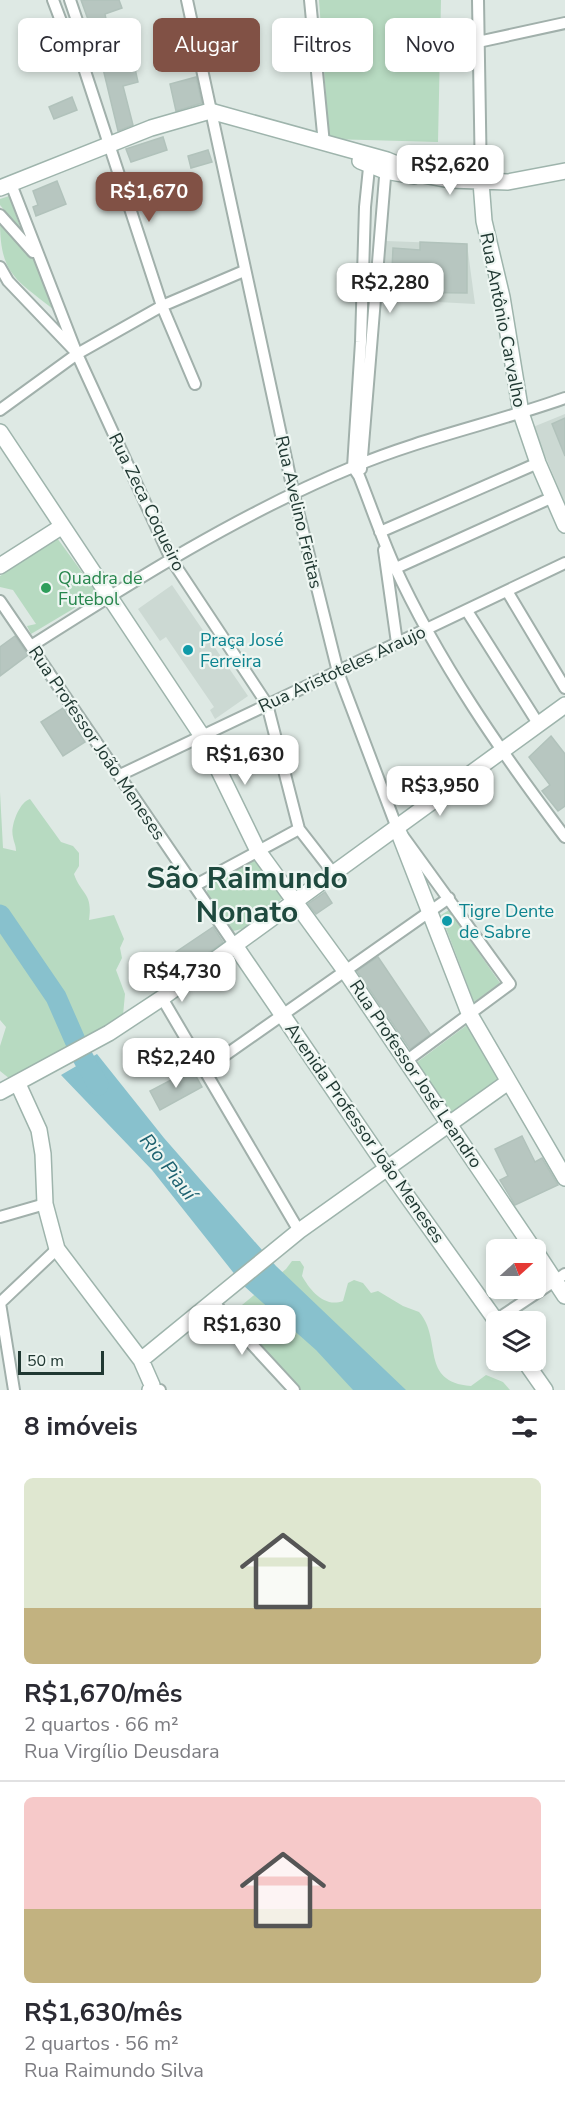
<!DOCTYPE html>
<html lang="pt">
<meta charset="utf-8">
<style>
body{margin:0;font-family:"Nunito Sans",sans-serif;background:#f2f2f3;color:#2b2b33;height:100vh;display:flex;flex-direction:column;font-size:22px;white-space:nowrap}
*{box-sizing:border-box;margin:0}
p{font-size:20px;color:#7c7c81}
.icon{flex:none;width:33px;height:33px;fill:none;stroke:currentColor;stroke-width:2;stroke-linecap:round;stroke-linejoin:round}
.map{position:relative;height:1390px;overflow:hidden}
.drawer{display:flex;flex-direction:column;background:#fff;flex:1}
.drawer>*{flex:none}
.top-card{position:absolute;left:18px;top:18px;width:530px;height:54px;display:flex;gap:12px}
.needle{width:39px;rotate:69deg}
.buttons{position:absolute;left:486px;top:1239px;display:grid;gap:12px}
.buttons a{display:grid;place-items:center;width:60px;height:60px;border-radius:9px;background:#fff;box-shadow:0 3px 9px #0003;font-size:30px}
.scale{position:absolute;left:18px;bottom:15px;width:86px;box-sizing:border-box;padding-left:6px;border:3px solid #203832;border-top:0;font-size:16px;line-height:21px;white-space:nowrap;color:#203832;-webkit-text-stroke:4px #eef6f2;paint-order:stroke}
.price{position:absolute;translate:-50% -51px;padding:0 14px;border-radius:12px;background:#fff;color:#222;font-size:20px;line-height:39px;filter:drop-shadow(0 2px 3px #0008)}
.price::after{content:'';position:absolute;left:50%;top:36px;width:18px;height:14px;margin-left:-9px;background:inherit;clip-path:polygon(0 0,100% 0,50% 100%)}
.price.on{background:#815145;color:#fff}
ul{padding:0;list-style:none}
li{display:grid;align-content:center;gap:12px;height:318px;padding:0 24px}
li+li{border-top:2px solid #e1e1e2}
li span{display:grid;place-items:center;height:186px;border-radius:9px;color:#555}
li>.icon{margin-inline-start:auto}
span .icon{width:108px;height:108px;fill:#fffc;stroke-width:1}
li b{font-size:26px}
h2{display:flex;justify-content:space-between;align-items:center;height:72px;padding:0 24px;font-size:26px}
.pill{padding:0 21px;border-radius:9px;background:#fff;box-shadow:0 3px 9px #0003;font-size:21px;line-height:54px}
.pill.on{background:#815145;color:#fff}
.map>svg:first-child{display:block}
.built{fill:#ccd9d3}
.green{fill:#b7dac1}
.water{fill:#88c1cd}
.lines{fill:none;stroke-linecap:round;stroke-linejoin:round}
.river{stroke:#88c1cd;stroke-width:21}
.building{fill:#b7c6c0;stroke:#b1c2bb;stroke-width:1.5}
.street-casing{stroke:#a1b0ab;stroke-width:14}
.secondary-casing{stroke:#9eb4ac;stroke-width:18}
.street{stroke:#fff;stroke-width:10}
.secondary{stroke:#fff;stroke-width:15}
.leisure-dot{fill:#2e9e5b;stroke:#eef6f2;stroke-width:2}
.culture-dot{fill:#0f9aa8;stroke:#eef6f2;stroke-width:2}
.labels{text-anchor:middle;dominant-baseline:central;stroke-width:4.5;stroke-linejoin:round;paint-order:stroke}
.street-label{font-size:18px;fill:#203832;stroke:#eef6f2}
.leisure-label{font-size:18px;fill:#27864d;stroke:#eef6f2;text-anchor:start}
.culture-label{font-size:18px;fill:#0d838f;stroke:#eef6f2;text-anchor:start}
.water-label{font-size:20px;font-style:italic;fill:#1e6270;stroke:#eef6f2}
.town-label{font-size:30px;font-weight:bold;fill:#1e493e;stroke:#eef6f2}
</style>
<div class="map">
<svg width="565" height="1390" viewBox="0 0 565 1390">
<rect width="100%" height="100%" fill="#dee9e4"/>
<path class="built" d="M386 241 467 244 475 304 383 299Z
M565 414V503L533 427Z
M172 585 248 696 215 719 210 710 214 707 166 637 160 641 138 609Z"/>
<path class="green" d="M319 0H441L438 142 329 139Z
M9 196 22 232 0 205V199Z
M0 221 33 255 54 310C16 279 0 275 0 221Z
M57 538 98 594 31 634 27 626 36 624 13 590 0 587V576Z
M0 792 3 848 16 851C16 845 14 843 13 837 10 827 19 802 30 799L61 842 73 846 79 853V866L74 874C81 895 93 892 89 920L114 915 124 939 120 948 122 958 116 970 125 994 123 1015 15 1083 0 1071V1046L6 1027 0 1020Z
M255 860 258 861 284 897 246 928 233 931 207 893 208 885Z
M449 910 500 983 474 1002 441 915Z
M467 1025 499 1080 450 1113 416 1063Z
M292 1261H300L304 1267 302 1276C310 1290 324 1308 343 1301L348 1283 354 1280 363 1283 371 1293 378 1291 403 1306 419 1312C443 1339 419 1382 471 1386L486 1375 503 1382 510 1390H297L284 1370 231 1314 286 1269Z"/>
<path class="water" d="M97 1054 164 1138 276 1266 406 1390H353L316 1350 244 1286 152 1170 61 1075Z"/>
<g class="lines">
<path class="river" d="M0 915 56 997 81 1054 98 1085"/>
</g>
<path class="building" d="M81 0H119L122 8 105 14 106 19 90 25Z
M121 46 127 65 134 64 138 82 123 86 133 125 118 131 99 52Z
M196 77 202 103 176 111 170 84Z
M72 97 77 110 54 119 49 107Z
M163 137 167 150 131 162 126 149Z
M208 150 212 162 191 168 188 156Z
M57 181 66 204 36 216 33 207 38 205 33 191Z
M420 242 467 244V293L391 292 393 248 420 250Z
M565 418V456L552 424Z
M15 636 28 655 0 676V647Z
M63 708 85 742 63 756 41 722Z
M551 736 565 754V806L558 811 542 791 550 785 529 757Z
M325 892 332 903 316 914 308 904Z
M213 927 223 942 187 968 176 952Z
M378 957 430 1034 410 1049 357 971Z
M192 1069 202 1087 160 1110 150 1091Z
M522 1136 535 1162 542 1158 558 1185 515 1205 500 1180 508 1176 495 1149Z"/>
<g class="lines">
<g class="street-casing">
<path id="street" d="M53 0 73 53 84 68 162 306 195 384
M70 0 87 50 84 68
M187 0 294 495 338 672 397 828 510 984 406 1061
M310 0 324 144
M478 0 481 182
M478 42 565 23
M370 158 365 207 361 342 353 467 359 476C371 506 381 536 394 565 439 663 501 752 565 837
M11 184 77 354 171 559 267 704 299 829 334 874
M0 215 33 252
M0 267 8 281 73 349
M0 410 77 354 162 306 244 271
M361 469 386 165
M380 532 538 463
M384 550 397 643
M396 568 553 497
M507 591 565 688
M0 601 234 944
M467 611 539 725
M31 646C133 581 241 513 353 467 422 438 495 423 565 398
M120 775 565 563
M194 886 299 829
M162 998 299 1231
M204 1070 449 898
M0 1217 45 1204
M213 1302 294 1390
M0 1303 14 1390
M0 1303 57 1249
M496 1320 565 1274
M159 1390H160"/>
</g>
<g class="secondary-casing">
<path id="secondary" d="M360 161 385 171 414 176
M481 182 484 221 502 297 521 413 538 463 565 525
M0 188 151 128 210 111 387 160 423 175 450 180 508 182 565 171
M0 432 202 736 258 851 346 972 534 1250
M0 566 61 527
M397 828 469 1013 565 1178
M234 944 387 1168 497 1322
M18 1084 39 1130 43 1154 45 1204 57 1249 141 1360 152 1385 150 1390
M0 1092 109 1033 162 998 565 705
M536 1252 565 1296
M141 1360 299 1231 508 1082
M524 1360 545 1390"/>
</g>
<use href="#street" class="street"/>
<use href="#secondary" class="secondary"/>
</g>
<circle class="leisure-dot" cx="46" cy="588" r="6"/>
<g class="culture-dot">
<circle cx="188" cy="650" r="6"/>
<circle cx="447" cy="921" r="6"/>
</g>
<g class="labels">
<g class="street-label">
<text transform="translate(503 320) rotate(79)">Rua Antônio Carvalho</text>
<text transform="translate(147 502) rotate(64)">Rua Zeca Coqueiro</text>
<text transform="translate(299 512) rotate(77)">Rua Avelino Freitas</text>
<text transform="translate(342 669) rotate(-25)">Rua Aristoteles Araujo</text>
<text transform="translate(97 743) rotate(56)">Rua Professor João Meneses</text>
<text transform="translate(416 1074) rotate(56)">Rua Professor José Leandro</text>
<text transform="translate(365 1133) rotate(55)">Avenida Professor João Meneses</text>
</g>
<g class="leisure-label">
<text x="58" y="578">Quadra de<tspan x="58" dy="21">Futebol</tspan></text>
</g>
<g class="culture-label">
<text x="200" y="640">Praça José<tspan x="200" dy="21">Ferreira</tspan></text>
<text x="459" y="911">Tigre Dente<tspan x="459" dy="21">de Sabre</tspan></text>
</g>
<g class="water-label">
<text transform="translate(168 1167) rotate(52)">Rio Piauí</text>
</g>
<g class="town-label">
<text x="247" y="878">São Raimundo<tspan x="247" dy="34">Nonato</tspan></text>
</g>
</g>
</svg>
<div class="buttons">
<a><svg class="needle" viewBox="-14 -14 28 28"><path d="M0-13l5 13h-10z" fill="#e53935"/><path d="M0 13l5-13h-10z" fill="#7c7c81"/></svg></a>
<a><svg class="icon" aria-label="layers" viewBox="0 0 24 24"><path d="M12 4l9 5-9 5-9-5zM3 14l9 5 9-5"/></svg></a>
</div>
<div class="scale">50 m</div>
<b class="price" style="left:450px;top:196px">R$2,620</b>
<b class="price on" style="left:149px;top:223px">R$1,670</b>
<b class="price" style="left:390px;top:314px">R$2,280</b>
<b class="price" style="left:245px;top:786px">R$1,630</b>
<b class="price" style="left:440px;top:817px">R$3,950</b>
<b class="price" style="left:182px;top:1003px">R$4,730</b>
<b class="price" style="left:176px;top:1089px">R$2,240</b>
<b class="price" style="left:242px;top:1356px">R$1,630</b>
<div class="top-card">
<a class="pill">Comprar</a>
<a class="pill on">Alugar</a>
<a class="pill">Filtros</a>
<a class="pill">Novo</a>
</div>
</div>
<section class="drawer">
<h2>8 imóveis<svg class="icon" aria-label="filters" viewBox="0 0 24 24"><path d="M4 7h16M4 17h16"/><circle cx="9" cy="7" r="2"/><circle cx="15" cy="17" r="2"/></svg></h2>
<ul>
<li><span style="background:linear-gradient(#dfe7d0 70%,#c2b280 0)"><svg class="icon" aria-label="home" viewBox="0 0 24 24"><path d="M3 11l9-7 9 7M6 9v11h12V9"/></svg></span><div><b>R$1,670/mês</b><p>2 quartos · 66 m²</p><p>Rua Virgílio Deusdara</p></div></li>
<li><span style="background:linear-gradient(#f6c9c9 60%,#c2b280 0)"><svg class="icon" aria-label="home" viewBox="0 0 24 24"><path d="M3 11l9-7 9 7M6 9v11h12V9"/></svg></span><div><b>R$1,630/mês</b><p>2 quartos · 56 m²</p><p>Rua Raimundo Silva</p></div></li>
</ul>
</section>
